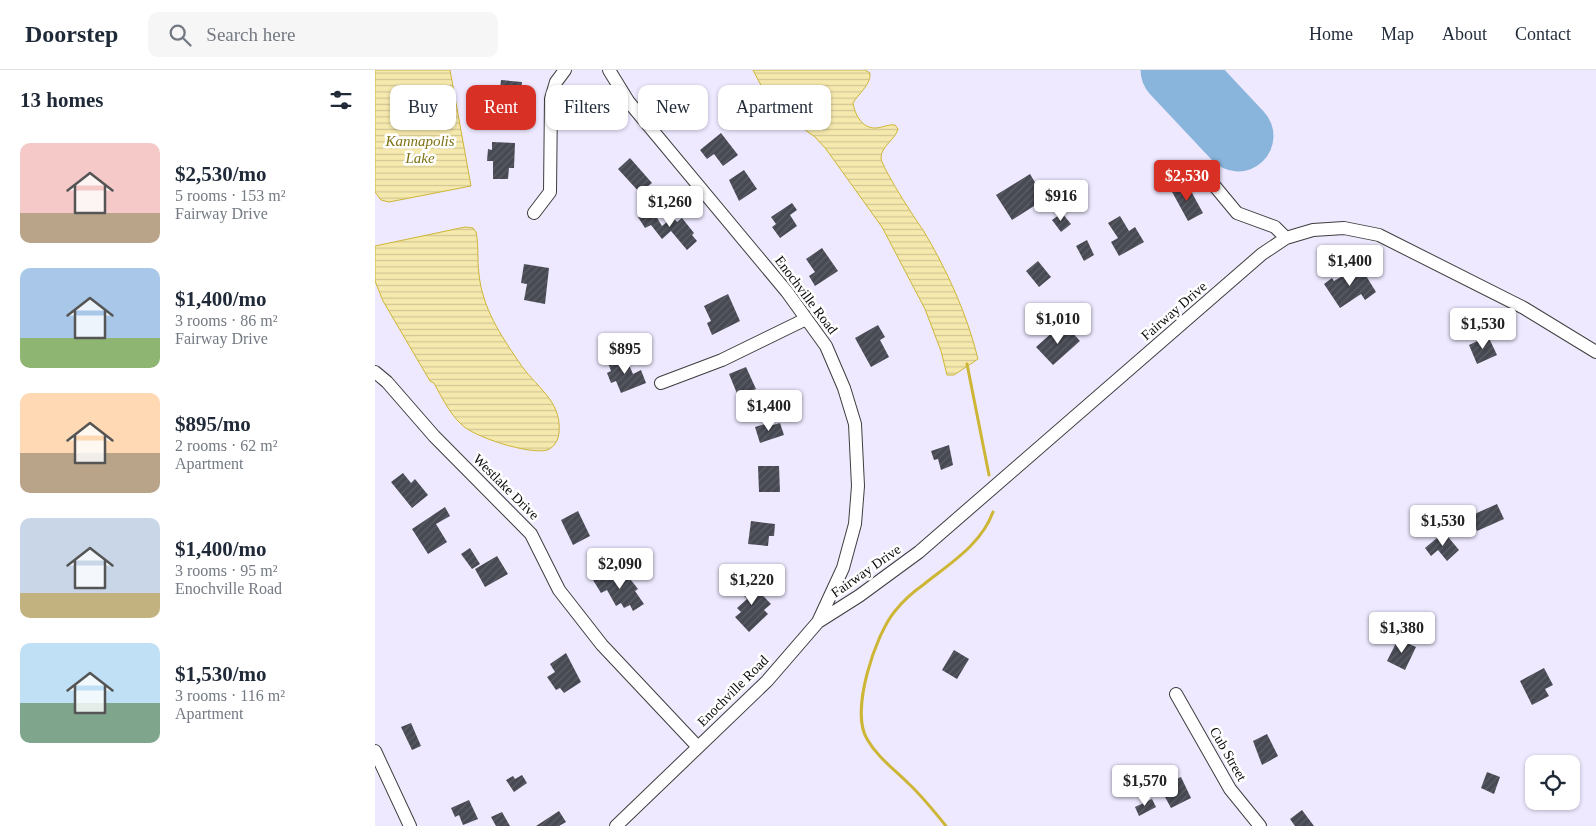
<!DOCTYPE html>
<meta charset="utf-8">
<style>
body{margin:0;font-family:Georgia,serif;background:#f6f6f7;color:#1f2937;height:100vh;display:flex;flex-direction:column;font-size:19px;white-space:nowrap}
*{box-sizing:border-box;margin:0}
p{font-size:16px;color:#747a83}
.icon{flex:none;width:28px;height:28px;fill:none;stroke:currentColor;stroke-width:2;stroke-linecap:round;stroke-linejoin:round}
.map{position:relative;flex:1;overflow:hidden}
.drawer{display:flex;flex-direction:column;background:#fff;width:375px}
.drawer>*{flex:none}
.top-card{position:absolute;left:15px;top:15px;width:475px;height:45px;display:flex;gap:10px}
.buttons{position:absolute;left:1150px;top:685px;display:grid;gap:10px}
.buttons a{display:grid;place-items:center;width:55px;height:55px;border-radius:10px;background:#fff;box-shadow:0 1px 4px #0004;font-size:25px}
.price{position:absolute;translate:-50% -42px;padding:0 11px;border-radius:5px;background:#fff;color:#222;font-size:16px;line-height:32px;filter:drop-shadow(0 1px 2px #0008)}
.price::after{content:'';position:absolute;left:50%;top:30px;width:15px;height:11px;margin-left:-8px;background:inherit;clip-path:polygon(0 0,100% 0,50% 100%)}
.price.active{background:#d93025;color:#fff}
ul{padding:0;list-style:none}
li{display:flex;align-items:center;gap:15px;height:125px;padding:0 20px}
li span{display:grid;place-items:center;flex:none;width:140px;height:100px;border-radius:10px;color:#555}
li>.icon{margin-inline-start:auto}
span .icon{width:60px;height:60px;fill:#fffc;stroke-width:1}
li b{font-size:21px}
h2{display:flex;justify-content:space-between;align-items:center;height:60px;padding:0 20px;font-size:21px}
.tag{padding:0 18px;border-radius:10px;background:#fff;box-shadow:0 1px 4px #0004;font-size:18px;line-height:45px}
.tag.active{background:#d93025;color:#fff}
header{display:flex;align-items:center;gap:30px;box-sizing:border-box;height:70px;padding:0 25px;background:#fff;border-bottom:1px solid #e0e1e3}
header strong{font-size:24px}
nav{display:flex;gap:28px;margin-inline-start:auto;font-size:18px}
.search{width:350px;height:45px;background:#f6f6f7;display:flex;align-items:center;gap:12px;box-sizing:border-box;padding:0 18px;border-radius:10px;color:#747a83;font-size:19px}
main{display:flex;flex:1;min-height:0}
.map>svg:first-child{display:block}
.water{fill:url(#water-rules);stroke:#cdb635}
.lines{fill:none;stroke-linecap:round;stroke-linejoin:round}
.stream{stroke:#cdb635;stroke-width:3}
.runway{stroke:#89b4dc;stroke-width:71}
.building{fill:url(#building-hatch)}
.minor-casing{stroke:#3e3e3e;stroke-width:14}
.minor{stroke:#fff;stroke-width:12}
.labels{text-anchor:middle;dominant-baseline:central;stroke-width:5;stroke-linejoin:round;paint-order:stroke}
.street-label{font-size:14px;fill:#0b0b0b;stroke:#fff}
.water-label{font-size:15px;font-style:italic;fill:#7f7314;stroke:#fff}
</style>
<header>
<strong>Doorstep</strong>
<div class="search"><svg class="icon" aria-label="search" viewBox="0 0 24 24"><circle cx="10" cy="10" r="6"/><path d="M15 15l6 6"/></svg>Search here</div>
<nav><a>Home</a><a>Map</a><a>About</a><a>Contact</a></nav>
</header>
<main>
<section class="drawer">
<h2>13 homes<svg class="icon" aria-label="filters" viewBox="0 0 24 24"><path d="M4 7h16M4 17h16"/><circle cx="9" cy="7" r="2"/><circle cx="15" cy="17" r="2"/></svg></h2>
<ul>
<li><span style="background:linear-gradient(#f6c9c9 70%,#b9a48a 0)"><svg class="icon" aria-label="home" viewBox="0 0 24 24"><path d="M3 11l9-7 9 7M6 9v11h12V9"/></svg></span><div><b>$2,530/mo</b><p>5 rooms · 153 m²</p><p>Fairway Drive</p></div></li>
<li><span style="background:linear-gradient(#a9c7e8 70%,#8fb573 0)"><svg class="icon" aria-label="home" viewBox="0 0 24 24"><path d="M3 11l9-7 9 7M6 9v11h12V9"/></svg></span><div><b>$1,400/mo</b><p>3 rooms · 86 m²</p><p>Fairway Drive</p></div></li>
<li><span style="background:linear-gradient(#ffd9b3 60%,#b9a48a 0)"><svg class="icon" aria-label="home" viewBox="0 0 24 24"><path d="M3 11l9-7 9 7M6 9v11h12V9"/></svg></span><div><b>$895/mo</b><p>2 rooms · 62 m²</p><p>Apartment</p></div></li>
<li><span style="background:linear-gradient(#c9d6e8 75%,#c2b280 0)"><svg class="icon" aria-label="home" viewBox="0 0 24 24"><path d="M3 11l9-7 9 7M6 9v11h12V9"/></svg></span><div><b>$1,400/mo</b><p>3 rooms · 95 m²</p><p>Enochville Road</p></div></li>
<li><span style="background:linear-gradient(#bfe0f5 60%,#7fa58c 0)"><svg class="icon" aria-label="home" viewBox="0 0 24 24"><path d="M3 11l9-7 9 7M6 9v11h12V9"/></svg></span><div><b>$1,530/mo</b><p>3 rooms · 116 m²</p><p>Apartment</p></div></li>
</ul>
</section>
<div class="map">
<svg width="1221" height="756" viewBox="0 0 1221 756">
<defs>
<pattern id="water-rules" width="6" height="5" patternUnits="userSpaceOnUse" patternTransform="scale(1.25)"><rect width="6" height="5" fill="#f6e9ae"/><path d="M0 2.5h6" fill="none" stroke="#d2c694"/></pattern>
<pattern id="building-hatch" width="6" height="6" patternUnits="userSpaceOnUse" patternTransform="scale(1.25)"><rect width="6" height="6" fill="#474953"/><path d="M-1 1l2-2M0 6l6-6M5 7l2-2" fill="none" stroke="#5d5f67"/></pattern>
</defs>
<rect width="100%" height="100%" fill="#eee9ff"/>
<path class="water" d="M0 0H75L96 116 14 132 6 130 0 122Z
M378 0H490L495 3C496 15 483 24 478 33 480 45 487 58 500 58 507 58 513 54 520 55L523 59C520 70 506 76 506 88 507 98 540 149 548 160 572 200 592 244 603 289L579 305H572L566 281 550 239 507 157 451 79 440 67 397 36Z
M90 157 98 158 101 162C104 176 102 190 104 204 107 237 126 266 144 292 159 316 187 330 184 362 184 369 179 378 172 380 155 385 98 367 86 354 75 344 66 326 59 313L55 311 8 231 0 211V176Z"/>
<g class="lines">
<path class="stream" d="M592 294 614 405
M571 756C559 741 547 726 533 713 518 698 503 688 492 669 475 641 500 565 520 541 528 531 538 522 548 515 574 494 606 475 618 442"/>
<path class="runway" d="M801 0 863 66"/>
</g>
<path class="building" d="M126 10 147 12 143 47 118 42 120 30 124 31Z
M316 19 332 44 316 55 306 40 298 45 292 35Z
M224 27 227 41 234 39 237 53 211 59 205 31Z
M346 63 363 85 348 96 339 84 332 89 325 80Z
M117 72 140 73 139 98H134L133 109H118V91H112L113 79 117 80Z
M255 88 277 113 265 123 243 99Z
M369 100 382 119 364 131 354 110Z
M655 104 670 129 637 150 621 125Z
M811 112 828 143 813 151 796 120Z
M417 133 422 140 415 145 422 156 405 168 397 157 401 154 396 147Z
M276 138 287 156 298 147 302 152 307 148 319 163 317 165 322 171 312 180 296 161 287 169 276 155 270 158 263 147Z
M687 143 696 154 686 162 677 150Z
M745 146 754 161 760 157 769 172 744 186 736 172 743 168 733 153Z
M712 170 719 185 709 191 701 176Z
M447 178 463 201 440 216 434 206 440 202 431 189Z
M663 191 676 207 664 217 651 201Z
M149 194 174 198 170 234 149 230 152 214 146 213Z
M985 196 1001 222 990 230 986 224 965 238 949 214 957 208 959 211Z
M353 224 365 251 337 265 332 253 336 251 329 236Z
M503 255 510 267 505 270 514 287 496 297 480 268Z
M692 257 705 271 678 295 661 277 680 260 684 264Z
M1113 266 1122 285 1102 294 1094 275Z
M250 286 258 304 266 300 271 313 246 323 241 311 236 313 232 303 236 301 233 293Z
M371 297 381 319 363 326 354 304Z
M397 352 398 355 405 353 409 365 385 373 380 357Z
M574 375 578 395 566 400 563 389 559 390 556 381Z
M383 396H404L405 422H384Z
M28 403 36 413 40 409 53 425 37 438 16 412Z
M1122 434 1129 449 1102 461 1095 446Z
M70 437 75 446 61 454 72 472 53 484 37 459Z
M203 441 215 466 198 475 186 450Z
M376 451 400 454 399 466H394L393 476 373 474Z
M1069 462 1084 480 1072 491 1063 480 1056 486 1050 478Z
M95 478 105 494 97 499 86 484Z
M122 486 133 504 110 517 100 499Z
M248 500 263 519 260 521 269 534 258 541 255 535 249 538 246 533 241 536 232 520 226 523 218 510 231 502 234 508Z
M372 509 396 534 389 540 393 544 374 562 360 547 366 542 362 538 372 529 362 518Z
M1023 569 1041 577 1030 600 1012 591Z
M579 580 594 589 582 609 567 600Z
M191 583 206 612 189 623 185 618 181 620 172 607 180 602 175 594Z
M1169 598 1178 615 1170 619 1174 626 1157 635 1145 611Z
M36 653 46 676 37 680 26 657Z
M892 664 903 686 887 695 878 671Z
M1112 702 1125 707 1119 724 1106 718Z
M147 705 152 713 139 722 131 710 138 706 140 709Z
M806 707 816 728 796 738 790 727 798 723 793 713Z
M777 729 781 737 764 746 760 737Z
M94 730 103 749 88 755 84 745 80 747 76 738Z
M927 740 939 756H920L915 749Z
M184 741 191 752 184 756H161Z
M127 742 135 756H121L116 747Z"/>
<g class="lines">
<g class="minor-casing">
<path id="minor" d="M234 0 253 31 412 222 451 276 469 318 480 354 483 416 480 454 468 498 443 552 392 611 241 756
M828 102 862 143 900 157 911 168
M159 143 175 122 176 29 181 12 190 0
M0 302 12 312 59 366 156 464 184 520 227 575 323 677
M286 313 347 290 431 249
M443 552 484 526 544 482 887 184 911 168 938 160 969 158 1004 165 1149 238 1221 282
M801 624 855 719 885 756
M0 681 35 756"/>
</g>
<use href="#minor" class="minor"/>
</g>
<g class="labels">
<g class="street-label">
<text transform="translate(431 225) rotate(53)">Enochville Road</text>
<text transform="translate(799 241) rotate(-41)">Fairway Drive</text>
<text transform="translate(131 417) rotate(45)">Westlake Drive</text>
<text transform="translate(491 501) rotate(-35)">Fairway Drive</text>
<text transform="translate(358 621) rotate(-45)">Enochville Road</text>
<text transform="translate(853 684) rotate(60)">Cub Street</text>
</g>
<g class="water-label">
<text x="45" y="71">Kannapolis<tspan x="45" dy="17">Lake</tspan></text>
</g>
</g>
</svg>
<div class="buttons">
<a><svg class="icon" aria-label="locate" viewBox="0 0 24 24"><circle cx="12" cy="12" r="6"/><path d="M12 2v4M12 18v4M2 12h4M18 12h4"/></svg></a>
</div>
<b class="price active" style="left:812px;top:132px">$2,530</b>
<b class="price" style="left:686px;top:152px">$916</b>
<b class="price" style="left:295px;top:158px">$1,260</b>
<b class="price" style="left:975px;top:217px">$1,400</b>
<b class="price" style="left:683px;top:275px">$1,010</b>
<b class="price" style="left:1108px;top:280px">$1,530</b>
<b class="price" style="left:250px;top:305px">$895</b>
<b class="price" style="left:394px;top:362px">$1,400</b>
<b class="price" style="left:1068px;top:477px">$1,530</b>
<b class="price" style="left:245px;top:520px">$2,090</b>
<b class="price" style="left:377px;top:536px">$1,220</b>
<b class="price" style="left:1027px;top:584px">$1,380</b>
<b class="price" style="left:770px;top:737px">$1,570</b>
<div class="top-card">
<a class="tag">Buy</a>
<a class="tag active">Rent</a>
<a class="tag">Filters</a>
<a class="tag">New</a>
<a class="tag">Apartment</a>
</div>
</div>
</main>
